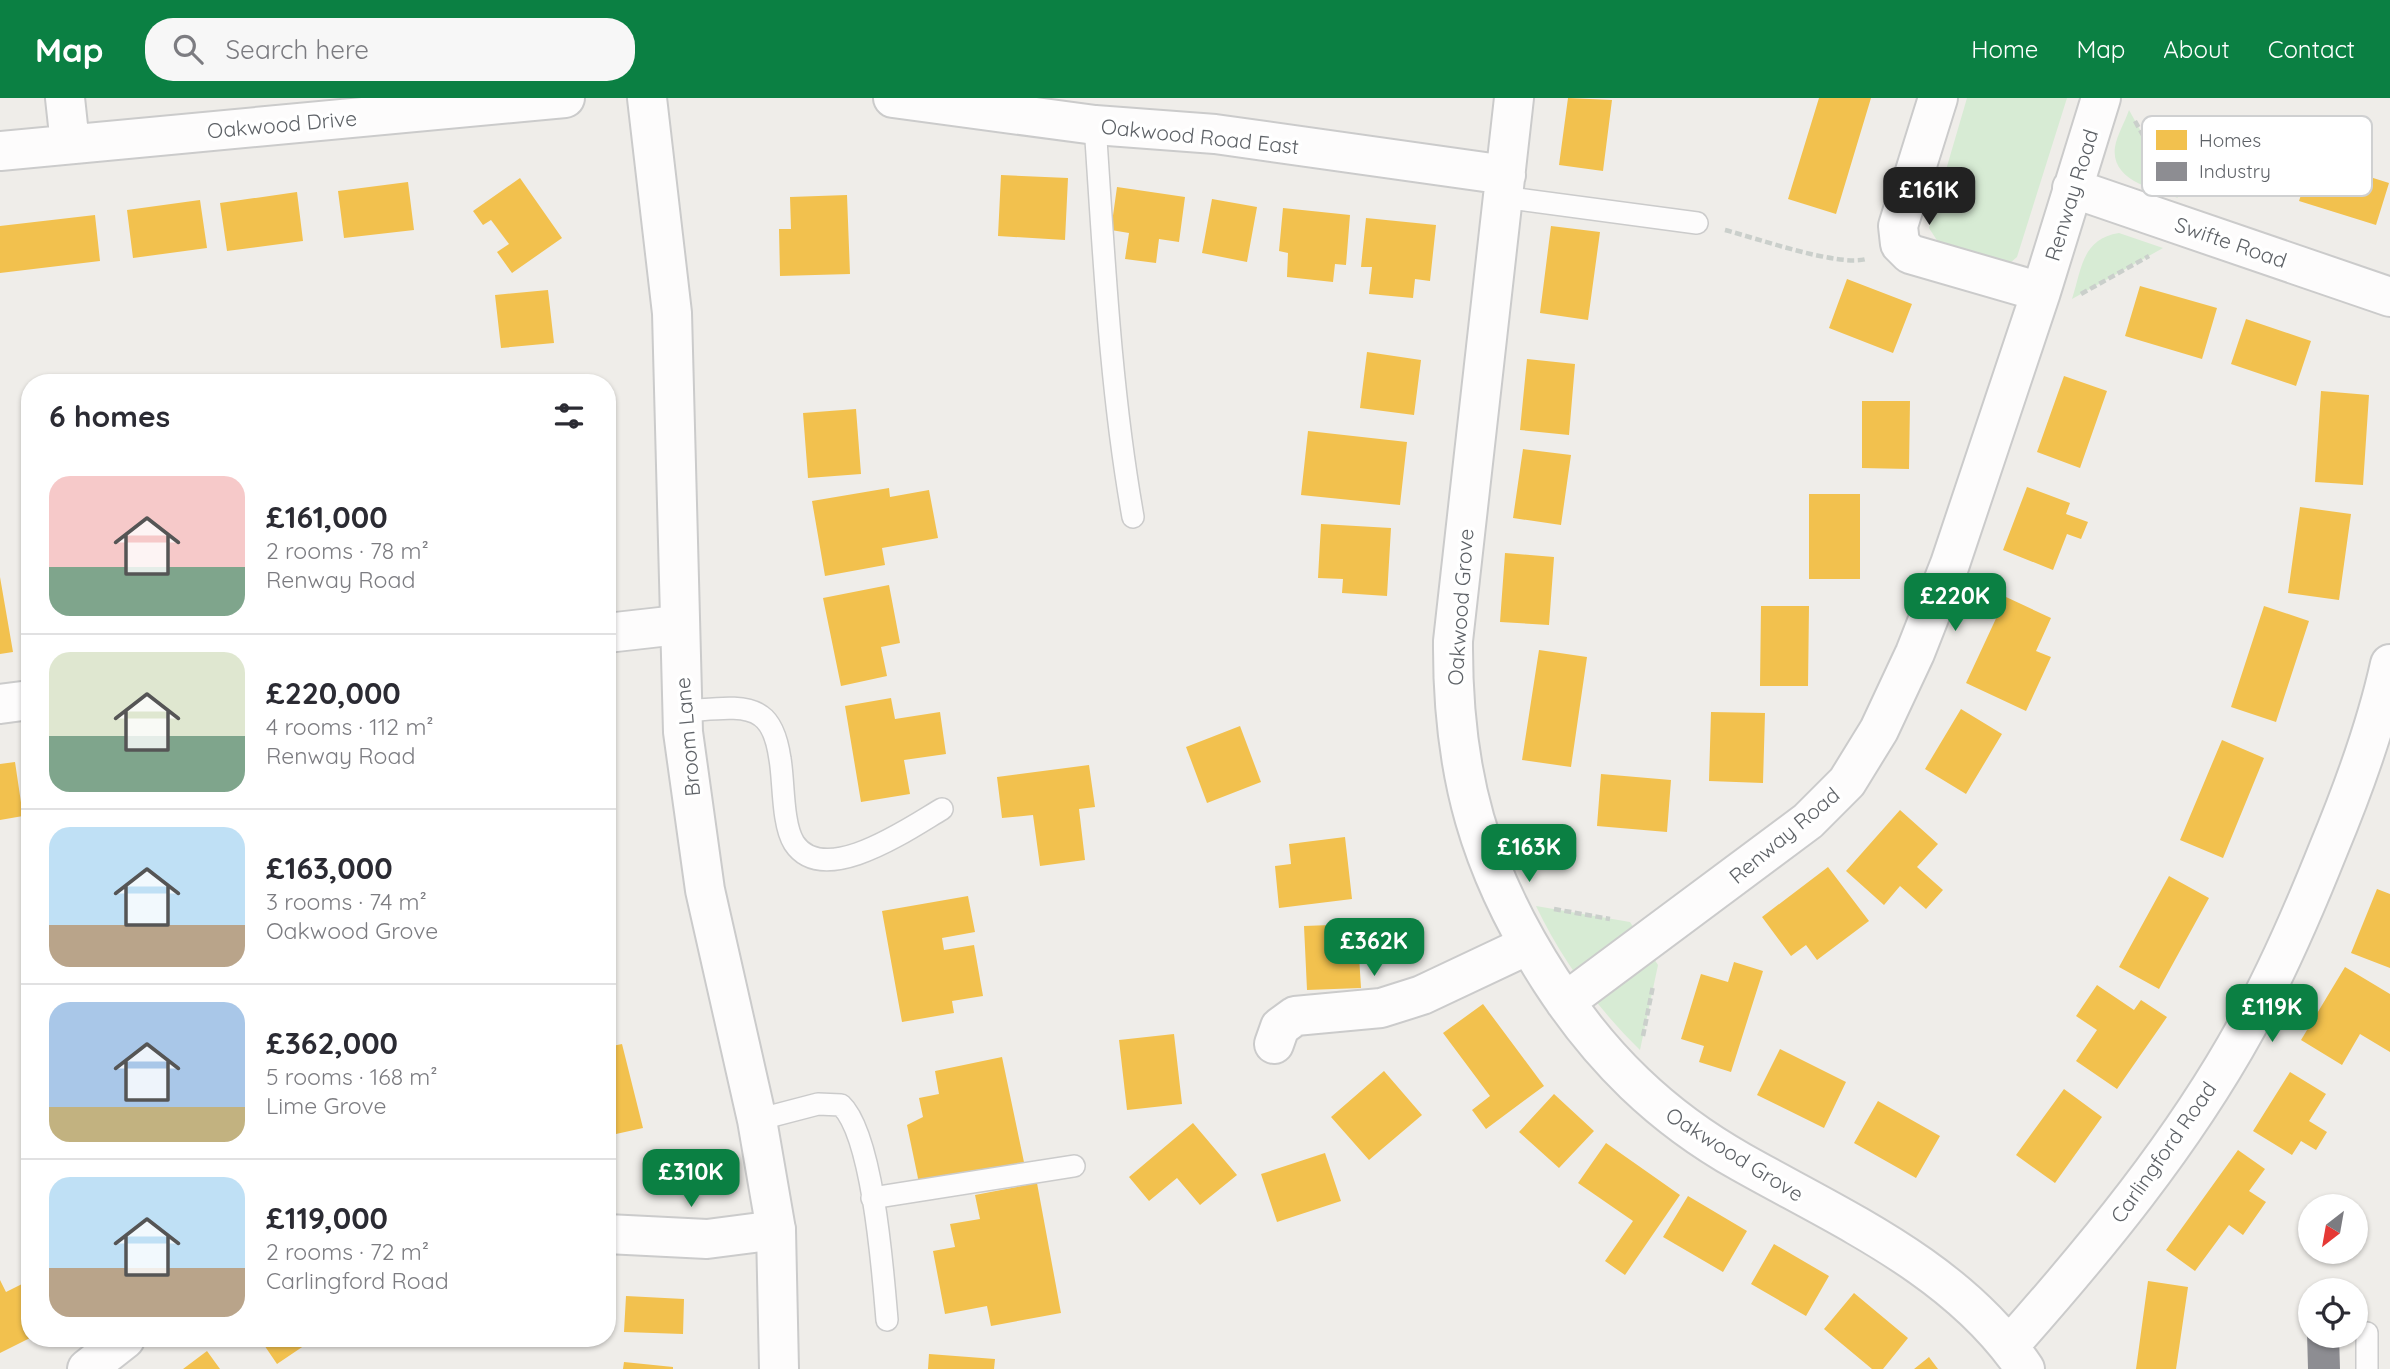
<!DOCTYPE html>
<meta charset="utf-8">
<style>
body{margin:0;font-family:Quicksand,sans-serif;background:#f7f7f7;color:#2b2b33;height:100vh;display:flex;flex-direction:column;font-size:26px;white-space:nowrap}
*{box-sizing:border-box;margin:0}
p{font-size:23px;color:#7c7c81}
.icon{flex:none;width:38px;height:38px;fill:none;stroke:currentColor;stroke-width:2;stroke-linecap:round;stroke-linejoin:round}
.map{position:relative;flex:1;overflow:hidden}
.sheet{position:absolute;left:21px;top:276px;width:595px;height:973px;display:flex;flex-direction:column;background:#fff;border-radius:28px;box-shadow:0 2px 5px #0004}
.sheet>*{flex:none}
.needle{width:46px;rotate:211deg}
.buttons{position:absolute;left:2298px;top:1096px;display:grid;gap:14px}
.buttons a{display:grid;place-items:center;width:70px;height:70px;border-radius:50%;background:#fff;box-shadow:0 2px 5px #0004;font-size:35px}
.price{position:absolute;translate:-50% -60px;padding:0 16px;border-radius:14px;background:#0b8043;color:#fff;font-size:23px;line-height:46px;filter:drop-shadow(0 2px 4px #0008)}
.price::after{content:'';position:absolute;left:50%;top:42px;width:21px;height:16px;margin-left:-10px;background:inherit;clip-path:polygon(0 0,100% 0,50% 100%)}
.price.current{background:#222;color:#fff}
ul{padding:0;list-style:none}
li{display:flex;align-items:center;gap:21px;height:175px;padding:0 28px}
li+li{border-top:2px solid #e1e1e2}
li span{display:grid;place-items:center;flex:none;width:196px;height:140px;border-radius:21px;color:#555}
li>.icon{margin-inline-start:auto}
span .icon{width:84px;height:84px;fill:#fffc;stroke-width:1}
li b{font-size:30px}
h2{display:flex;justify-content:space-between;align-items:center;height:84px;padding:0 28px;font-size:30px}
header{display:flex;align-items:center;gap:42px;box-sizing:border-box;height:98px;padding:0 35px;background:#0b8043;color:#fff}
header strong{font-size:33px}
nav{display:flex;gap:38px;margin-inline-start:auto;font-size:24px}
.search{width:490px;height:63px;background:#f7f7f7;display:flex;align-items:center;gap:18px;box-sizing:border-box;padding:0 24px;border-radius:28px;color:#7c7c81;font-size:26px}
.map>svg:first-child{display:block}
.green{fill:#d7ebd4}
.homes{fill:#f2c14e}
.industry{fill:#8d8d92}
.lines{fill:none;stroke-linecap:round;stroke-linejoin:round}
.service-casing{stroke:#cbcbcb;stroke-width:24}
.minor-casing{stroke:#cbcbcb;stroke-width:42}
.secondary-casing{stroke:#cbcbcb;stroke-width:42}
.path{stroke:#cacfcb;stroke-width:4.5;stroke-dasharray:7 3.5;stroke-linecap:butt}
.service{stroke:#fdfcfc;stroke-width:21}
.minor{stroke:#fdfcfc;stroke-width:38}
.secondary{stroke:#fdfcfc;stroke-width:38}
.labels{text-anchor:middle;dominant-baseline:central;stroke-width:7;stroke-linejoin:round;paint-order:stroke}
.street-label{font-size:21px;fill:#5e6267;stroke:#fff}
.key{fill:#fff;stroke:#cfd0d1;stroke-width:2}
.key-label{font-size:19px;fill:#5e6267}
</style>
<header>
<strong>Map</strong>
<div class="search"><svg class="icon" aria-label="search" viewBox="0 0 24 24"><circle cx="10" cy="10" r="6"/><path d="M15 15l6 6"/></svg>Search here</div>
<nav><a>Home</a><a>Map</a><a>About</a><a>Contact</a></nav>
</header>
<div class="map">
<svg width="2390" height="1271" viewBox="0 0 2390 1271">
<rect width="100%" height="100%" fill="#efede9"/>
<path class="green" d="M1967 0H2067L2017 159 2010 165 1940 147 1929 130Z
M2129 12 2178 100C2156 92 2110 83 2115 49 2117 37 2125 24 2129 12Z
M2119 135 2163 150 2072 201C2082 170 2082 141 2119 135Z
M1536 808 1630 824 1658 867 1640 952C1598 911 1561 861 1536 808Z"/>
<path class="homes" d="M1568 0 1612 2 1603 73 1559 67Z
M1819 0H1871L1836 116 1788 101Z
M2313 61 2389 85 2376 127 2299 103Z
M1001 77 1068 80 1065 142 998 138Z
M520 80 562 140 512 175 497 154 509 146 491 122 483 127 473 113Z
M408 84 414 132 344 140 338 93Z
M1117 89 1185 99 1179 144 1159 141 1156 165 1125 161 1129 135 1111 132Z
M297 94 303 143 227 153 220 105Z
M847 97 850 176 780 178 779 131H791L790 99Z
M1212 101 1257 109 1247 164 1202 155Z
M200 102 207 150 133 160 127 112Z
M1283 110 1350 117 1346 167 1335 166 1333 184 1287 179 1288 155 1279 153Z
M95 117 100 163 0 175V128Z
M1366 120 1436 127 1430 183 1415 181 1413 200 1369 196 1372 169H1361Z
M1551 128 1600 134 1588 222 1540 215Z
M1847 181 1912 206 1893 255 1829 230Z
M2140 188 2217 210 2202 261 2125 238Z
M548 192 554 245 501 250 495 197Z
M2246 221 2311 243 2296 288 2231 266Z
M1367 254 1421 262 1414 317 1360 310Z
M1527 261 1575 266 1569 337 1520 332Z
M2064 278 2107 293 2080 370 2037 354Z
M2321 293 2369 297 2363 387 2315 384Z
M1862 303H1910L1909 371 1862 370Z
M856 311 861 376 808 380 803 315Z
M1308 333 1407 344 1400 407 1301 397Z
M1523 351 1571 357 1561 427 1513 420Z
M2027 389 2070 405 2066 416 2088 424 2081 441 2067 436 2053 472 2003 452Z
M889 390 890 399 929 392 938 440 882 450 885 467 825 478 812 403Z
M1809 396H1860V481H1809Z
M2300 409 2351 416 2339 502 2288 495Z
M1321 426 1391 430 1387 498 1342 495 1343 481 1318 480Z
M1505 455 1554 459 1549 527 1500 524Z
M0 479 13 554 0 556Z
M889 487 900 545 881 549 887 578 841 588 823 500Z
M2006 499 2051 520 2036 553 2051 559 2026 613 1966 585Z
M1761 508H1809L1808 588H1760Z
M2264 508 2309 523 2276 624 2231 609Z
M1539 552 1587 559 1571 669 1522 662Z
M891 600 895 621 940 614 946 656 904 662 910 696 861 704 845 608Z
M1961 611 2002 636 1966 696 1925 671Z
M1711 614 1765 615 1763 685 1709 683Z
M1240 628 1261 684 1207 705 1186 649Z
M2222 642 2264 660 2223 760 2180 742Z
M15 664 23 718 0 722V666Z
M1089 667 1095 709 1079 711 1085 762 1040 768 1033 717 1002 720 997 679Z
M1601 676 1671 682 1667 734 1597 728Z
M1900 712 1938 746 1917 769 1943 792 1926 811 1900 788 1884 807 1846 773Z
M1345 739 1352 801 1279 810 1275 768 1291 766 1289 746Z
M1828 769 1869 823 1817 862 1806 847 1791 858 1762 819Z
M2169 778 2209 800 2159 891 2119 869Z
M2377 791 2390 796V870L2351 855Z
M968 798 975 834 942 840 944 852 974 847 983 898 952 903 954 915 902 924 882 813Z
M1357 826 1361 890 1307 892 1304 828Z
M1734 864 1763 873 1731 974 1699 964 1704 948 1681 941 1701 876 1728 884Z
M2345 869 2390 896V954L2360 936 2342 967 2301 942Z
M2097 887 2134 912 2141 902 2167 919 2117 991 2076 963 2097 932 2076 918Z
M1483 906 1544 988 1486 1031 1472 1012 1490 998 1443 935Z
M1174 936 1182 1006 1127 1012 1119 942Z
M622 946 643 1030 607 1038V949Z
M1780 951 1846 984 1824 1030 1757 997Z
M1002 959 1025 1069 920 1090 907 1027 923 1019 919 1000 939 996 935 973Z
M1384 973 1422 1017 1369 1062 1331 1019Z
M2290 974 2326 996 2309 1023 2327 1034 2316 1052 2301 1043 2292 1057 2253 1033Z
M2064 991 2102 1019 2055 1085 2016 1057Z
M1554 996 1594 1033 1559 1070 1519 1034Z
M1878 1003 1940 1038 1916 1080 1854 1045Z
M1193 1025 1237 1077 1200 1107 1177 1080 1149 1103 1129 1079Z
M1606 1045 1680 1097 1625 1177 1605 1163 1633 1123 1578 1085Z
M2238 1052 2265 1071 2249 1093 2266 1104 2243 1137 2229 1127 2195 1173 2166 1152Z
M1325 1055 1341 1103 1277 1124 1261 1076Z
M1037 1085 1061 1215 991 1228 987 1208 945 1216 933 1153 955 1149 950 1126 980 1121 975 1097Z
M1688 1098 1747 1133 1723 1174 1663 1139Z
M1774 1146 1829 1178 1806 1218 1751 1186Z
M0 1182 6 1194 30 1182V1240L0 1255Z
M2148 1183 2188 1189 2176 1271H2136Z
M1854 1195 1908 1240 1883 1271H1872L1824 1231Z
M626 1198 684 1201 683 1236 624 1234Z
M260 1241H314L277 1266Z
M207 1253 220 1271H183Z
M929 1256 995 1261 994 1271H928Z
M1929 1259 1938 1271H1914Z
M624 1264 673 1269V1271H623Z"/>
<path class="industry" d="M2307 1234 2310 1237H2339L2340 1271H2308Z"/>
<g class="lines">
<g class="service-casing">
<path id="service" d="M1095 27C1104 158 1110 290 1133 419
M1503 99 1697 125
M682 613C703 613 743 604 761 618 774 627 778 647 780 661 784 683 782 726 794 745 824 791 911 729 942 711
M757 1022 818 1006 841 1007C873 1037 883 1175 887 1222
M872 1100 1074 1068
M2367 1235V1271"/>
</g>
<g class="minor-casing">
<path id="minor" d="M65 0 70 46
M893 0 1095 27 1215 36 1506 77
M1514 0 1453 543C1452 675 1479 772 1551 883 1601 960 1661 1019 1741 1064 1842 1121 1958 1171 2025 1271
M1938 0 1898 128 1900 146 1910 156 2041 194
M0 53 565 0
M2072 90 2390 199
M607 535 678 527
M0 606 30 602
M1565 904 1808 723 1847 684 1879 632 1915 555 1950 466 2041 194 2101 0
M1274 946 1280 929 1295 918 1381 910 1422 897 1528 847
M607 1136 707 1141 776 1132
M2009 1248C2097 1149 2182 1046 2246 930 2278 873 2304 812 2328 752 2353 692 2376 630 2390 566
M87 1271 125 1241"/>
</g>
<g class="secondary-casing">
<path id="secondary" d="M647 0 672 215 683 634 705 792 757 1022 776 1132 779 1271"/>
</g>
<path class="path" d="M2135 23 2168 82
M1725 132C1756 140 1838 169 1866 161
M2081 196 2149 158
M1554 811 1610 821
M1643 938 1653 888"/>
<use href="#service" class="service"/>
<use href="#minor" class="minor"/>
<use href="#secondary" class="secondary"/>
</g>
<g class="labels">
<g class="street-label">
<text transform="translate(282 26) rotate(-5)">Oakwood Drive</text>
<text transform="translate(1200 38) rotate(6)">Oakwood Road East</text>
<text transform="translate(2071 97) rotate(-73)">Renway Road</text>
<text transform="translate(2231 144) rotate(19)">Swifte Road</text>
<text transform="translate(1460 509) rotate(-86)">Oakwood Grove</text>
<text transform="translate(687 639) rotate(-95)">Broom Lane</text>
<text transform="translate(1784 737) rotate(-40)">Renway Road</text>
<text transform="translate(2163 1054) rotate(-55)">Carlingford Road</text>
<text transform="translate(1735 1056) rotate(32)">Oakwood Grove</text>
</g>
</g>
<rect x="2142" y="18" width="230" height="80" rx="10" class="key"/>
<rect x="2156" y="32" width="31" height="20" fill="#f2c14e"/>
<rect x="2156" y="64" width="31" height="19" fill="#8d8d92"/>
<g class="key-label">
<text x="2199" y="49">Homes</text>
<text x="2199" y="80">Industry</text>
</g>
</svg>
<div class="buttons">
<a><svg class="needle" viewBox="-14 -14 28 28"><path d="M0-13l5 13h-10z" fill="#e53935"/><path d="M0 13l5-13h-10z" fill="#7c7c81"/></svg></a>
<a><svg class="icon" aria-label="locate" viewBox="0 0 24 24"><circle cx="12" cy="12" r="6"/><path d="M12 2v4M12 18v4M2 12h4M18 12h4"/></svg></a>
</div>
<b class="price current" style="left:1929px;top:129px">£161K</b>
<b class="price" style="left:1955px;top:535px">£220K</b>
<b class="price" style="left:1529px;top:786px">£163K</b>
<b class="price" style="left:1374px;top:880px">£362K</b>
<b class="price" style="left:2272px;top:946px">£119K</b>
<b class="price" style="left:691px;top:1111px">£310K</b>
<section class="sheet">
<h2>6 homes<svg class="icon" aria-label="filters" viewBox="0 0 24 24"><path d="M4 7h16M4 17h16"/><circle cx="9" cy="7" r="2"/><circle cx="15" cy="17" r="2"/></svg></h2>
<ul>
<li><span style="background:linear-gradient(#f6c9c9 65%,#7fa58c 0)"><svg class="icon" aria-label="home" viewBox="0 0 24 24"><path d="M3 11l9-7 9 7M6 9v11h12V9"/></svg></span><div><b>£161,000</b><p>2 rooms · 78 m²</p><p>Renway Road</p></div></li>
<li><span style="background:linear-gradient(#dfe7d0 60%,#7fa58c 0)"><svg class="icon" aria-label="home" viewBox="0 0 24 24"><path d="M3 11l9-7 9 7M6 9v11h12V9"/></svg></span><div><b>£220,000</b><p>4 rooms · 112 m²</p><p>Renway Road</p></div></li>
<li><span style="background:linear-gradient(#bfe0f5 70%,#b9a48a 0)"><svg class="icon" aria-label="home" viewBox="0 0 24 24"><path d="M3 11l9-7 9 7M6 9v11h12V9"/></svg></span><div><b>£163,000</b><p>3 rooms · 74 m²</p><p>Oakwood Grove</p></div></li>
<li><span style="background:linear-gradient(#a9c7e8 75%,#c2b280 0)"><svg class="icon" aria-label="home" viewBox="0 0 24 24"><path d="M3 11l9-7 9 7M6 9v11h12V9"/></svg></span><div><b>£362,000</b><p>5 rooms · 168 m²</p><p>Lime Grove</p></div></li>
<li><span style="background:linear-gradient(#bfe0f5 65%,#b9a48a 0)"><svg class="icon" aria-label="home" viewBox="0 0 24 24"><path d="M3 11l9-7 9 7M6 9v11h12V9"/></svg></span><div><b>£119,000</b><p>2 rooms · 72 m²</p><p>Carlingford Road</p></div></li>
</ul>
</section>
</div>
